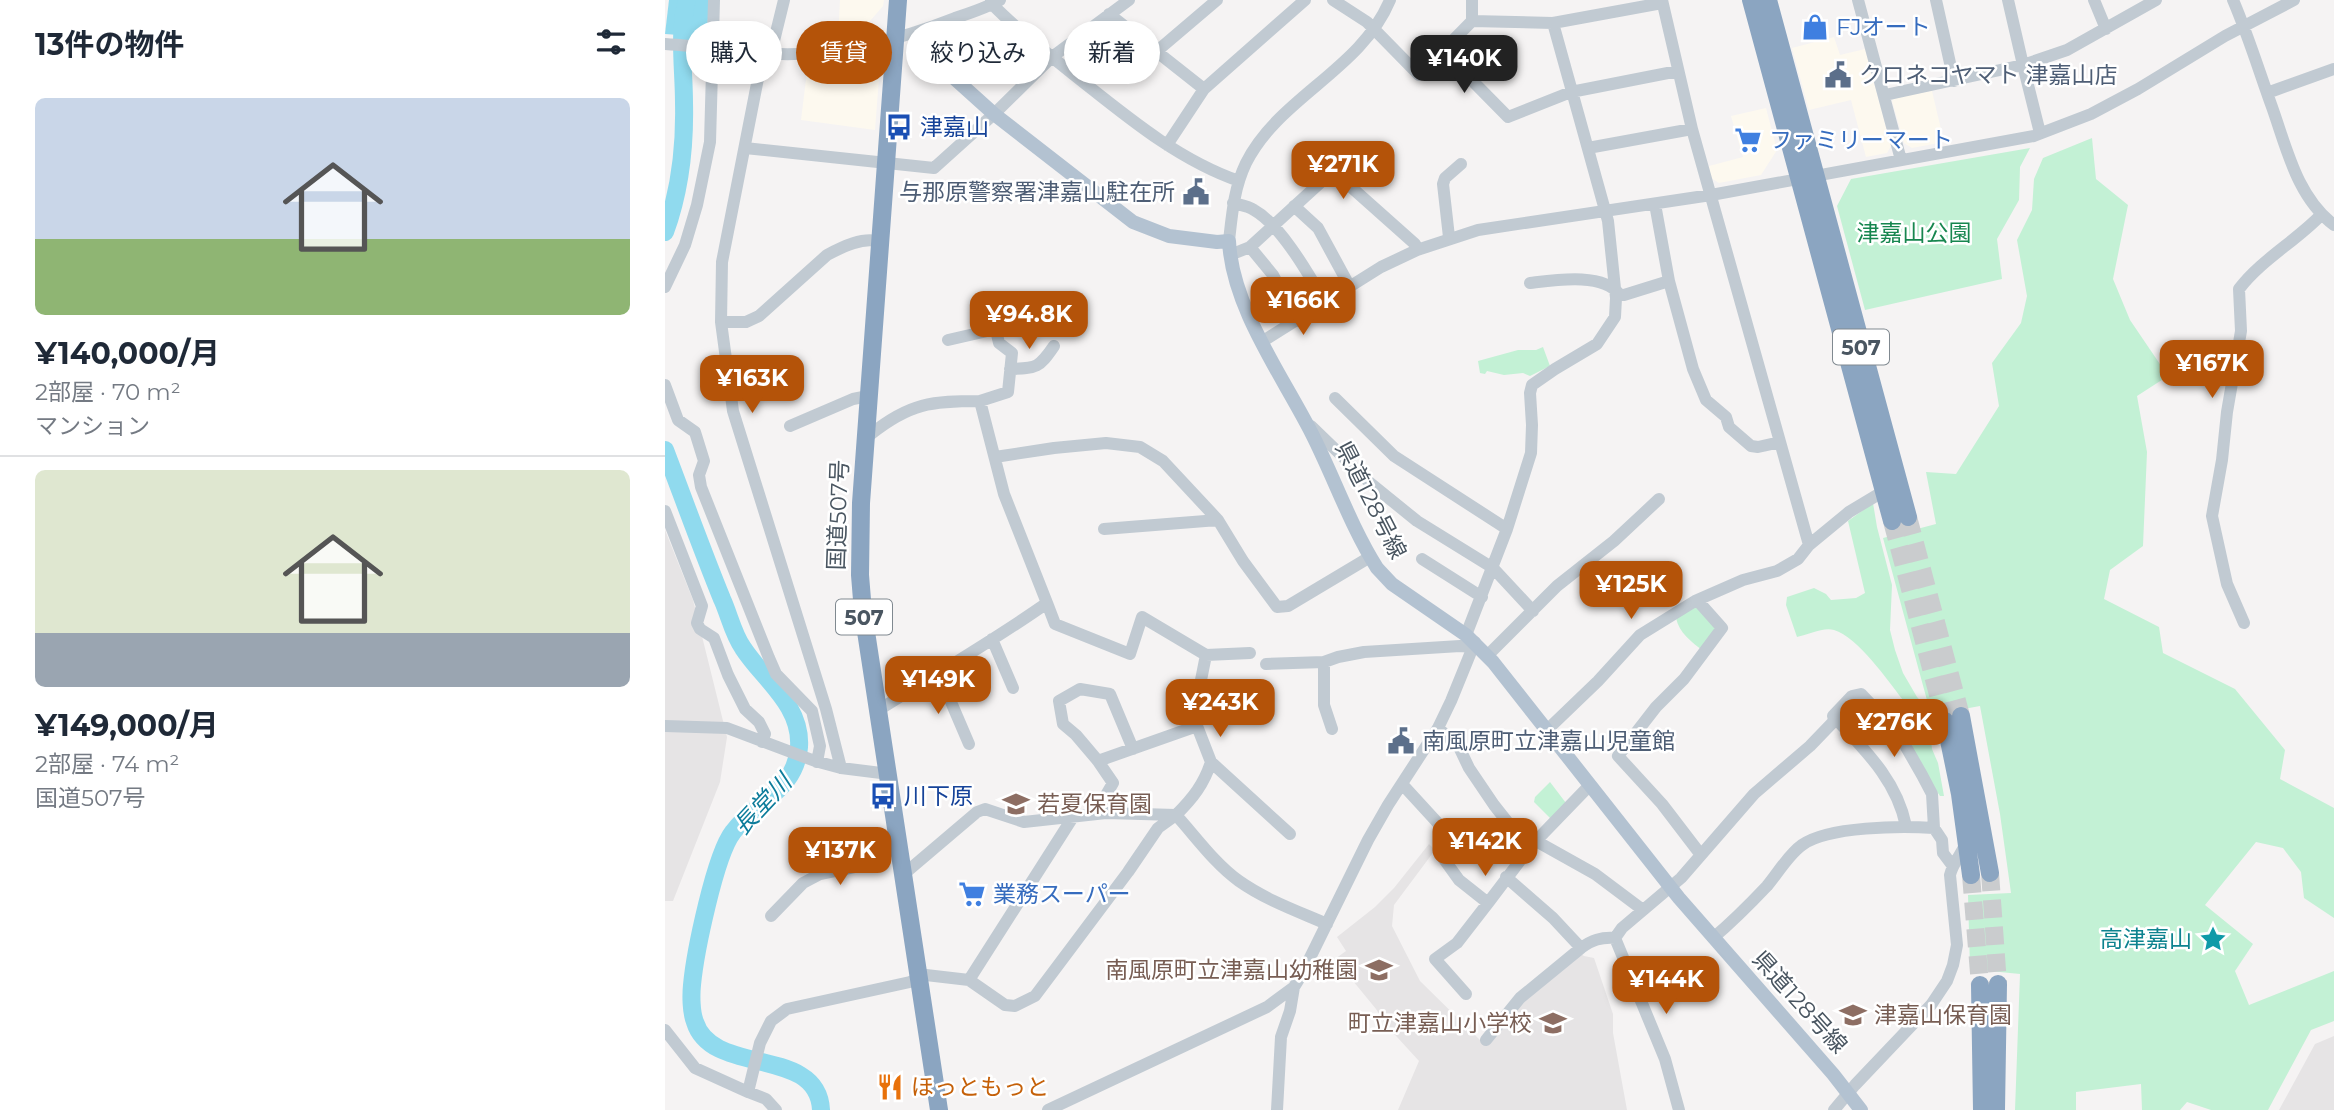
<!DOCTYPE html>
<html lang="ja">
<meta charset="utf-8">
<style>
body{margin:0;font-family:Montserrat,"Noto Sans JP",sans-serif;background:#f2f2f3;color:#1f2937;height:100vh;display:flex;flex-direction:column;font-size:26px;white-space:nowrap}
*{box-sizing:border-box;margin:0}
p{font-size:23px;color:#747a83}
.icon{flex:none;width:38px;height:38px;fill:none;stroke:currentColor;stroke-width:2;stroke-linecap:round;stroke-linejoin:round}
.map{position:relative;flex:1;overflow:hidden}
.side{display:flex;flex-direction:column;background:#fff;width:665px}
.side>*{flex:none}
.guide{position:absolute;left:21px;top:21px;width:665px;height:63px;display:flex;gap:14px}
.price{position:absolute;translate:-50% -60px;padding:0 16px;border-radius:14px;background:#b45309;color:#fff;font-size:23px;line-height:46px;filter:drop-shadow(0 2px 4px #0008)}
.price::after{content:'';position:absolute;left:50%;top:42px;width:21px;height:16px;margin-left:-10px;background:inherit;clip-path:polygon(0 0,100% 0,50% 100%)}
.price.current{background:#222;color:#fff}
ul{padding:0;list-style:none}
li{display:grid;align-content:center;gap:14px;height:371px;padding:0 35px}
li+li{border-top:2px solid #e0e1e3}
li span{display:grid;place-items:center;height:217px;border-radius:10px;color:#555}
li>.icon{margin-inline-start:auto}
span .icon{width:126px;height:126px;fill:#fffc;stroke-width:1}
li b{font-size:30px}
h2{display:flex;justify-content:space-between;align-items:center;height:84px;padding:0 35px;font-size:30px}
.chip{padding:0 24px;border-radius:32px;background:#fff;box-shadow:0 4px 10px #0003;font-size:24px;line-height:63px}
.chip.current{background:#b45309;color:#fff}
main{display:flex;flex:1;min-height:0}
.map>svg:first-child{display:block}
.commercial{fill:#fdf9ef}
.education{fill:#e6e4e5}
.green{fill:#c3f1d5}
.water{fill:#90daee}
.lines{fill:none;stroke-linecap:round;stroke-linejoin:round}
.river{stroke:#90daee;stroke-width:18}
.highway-tunnel{stroke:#caccce;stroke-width:18;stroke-dasharray:18 9;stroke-linecap:butt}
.minor{stroke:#c1cad2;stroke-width:12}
.major{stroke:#b3c2d1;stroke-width:14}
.highway{stroke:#8ba5c1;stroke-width:18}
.labels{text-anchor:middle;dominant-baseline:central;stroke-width:5;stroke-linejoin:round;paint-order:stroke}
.shield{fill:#fff;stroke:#808990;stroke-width:2}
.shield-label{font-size:21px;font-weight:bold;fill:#4a5661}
.shop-label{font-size:23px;fill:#366cbe;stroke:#fff;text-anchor:start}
.service-label{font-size:23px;fill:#4e5e75;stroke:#fff;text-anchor:start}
.transit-label{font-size:23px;fill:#164399;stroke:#fff;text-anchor:start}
.park-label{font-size:23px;fill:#17864f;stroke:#fff}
.street-label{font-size:23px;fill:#4a5661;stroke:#fff}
.education-label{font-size:23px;fill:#785e54;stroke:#fff;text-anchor:start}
.culture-label{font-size:23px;fill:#0d838f;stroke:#fff;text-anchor:end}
.food-label{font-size:23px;fill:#c56008;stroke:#fff;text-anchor:start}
.water-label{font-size:24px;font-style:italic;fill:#0c7c9b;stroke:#fff}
</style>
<main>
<section class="side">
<h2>13件の物件<svg class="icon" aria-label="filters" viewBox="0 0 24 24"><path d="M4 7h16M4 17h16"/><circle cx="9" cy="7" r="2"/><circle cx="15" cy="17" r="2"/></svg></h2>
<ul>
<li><span style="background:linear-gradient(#c9d6e8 65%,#8fb573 0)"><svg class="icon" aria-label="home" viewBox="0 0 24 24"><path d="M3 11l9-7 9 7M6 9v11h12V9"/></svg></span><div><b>¥140,000/月</b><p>2部屋 · 70 m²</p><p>マンション</p></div></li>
<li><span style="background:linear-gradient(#dfe7d0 75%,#9aa5b1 0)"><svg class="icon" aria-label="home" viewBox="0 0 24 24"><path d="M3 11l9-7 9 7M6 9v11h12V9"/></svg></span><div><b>¥149,000/月</b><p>2部屋 · 74 m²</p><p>国道507号</p></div></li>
</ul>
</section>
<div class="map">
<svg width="1669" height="1110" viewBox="0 0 1669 1110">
<rect width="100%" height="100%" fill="#f5f3f3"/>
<path class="commercial" d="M175 0H219L218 6 193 35 173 38Z
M1169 37 1175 55 1200 49 1226 146 1222 153 1201 157 1186 100 1144 110 1127 48Z
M195 59 214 78 210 130 136 120 143 63Z
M1267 91 1279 142 1247 148 1239 143 1227 101 1230 97Z
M1101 108 1112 150 1096 175 1054 183 1046 178 1044 166 1078 157 1066 116Z"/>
<path class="education" d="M0 530 28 600 62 737 55 782 8 901H0Z
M764 844 770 850 729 905 727 926 755 981 815 1040 848 999 909 949 919 956 929 958 948 1014V1033L962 1110H733L754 1061 721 1025 711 1009 670 959 681 951 672 937 710 907 729 888Z
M1669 1036V1110H1614L1650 1044Z"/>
<path class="green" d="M1427 138 1431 179 1463 205 1448 279 1465 320 1503 376 1472 396 1482 452 1478 546 1445 570 1439 599 1494 627 1498 653 1570 689 1620 750 1615 779 1669 808V918L1639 898 1636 872 1618 848 1591 842 1540 905 1588 944 1570 971 1584 1005 1669 971V1021L1646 1030 1603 1110H1546L1522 1102 1515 1110H1477L1476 1084 1411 1092V1110H1350L1355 974 1305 969 1303 895 1346 893 1335 814 1315 706 1266 715 1218 538 1271 524 1261 472 1291 474 1334 406 1327 363 1356 323 1362 296 1352 240 1367 210 1369 179 1378 158Z
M1365 148 1355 167 1354 200 1332 239 1337 279 1200 310 1172 206 1186 179Z
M878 347 885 366 865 376 858 373 839 375 822 371 820 374 815 373 813 361 853 350H871Z
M1208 503 1212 527 1227 585 1225 630 1230 650 1238 673 1252 697 1262 708 1267 749 1273 763 1279 796H1275L1221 715 1238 700C1223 681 1193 637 1169 630 1158 627 1143 635 1132 637L1121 605 1122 597 1149 588 1161 594 1166 600 1191 598 1200 593 1183 521Z
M1030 606 1052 628 1038 651C1027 642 1014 633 1011 618Z
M885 782 901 803 886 819 869 802 870 797Z"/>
<path class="water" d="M4 0H44L42 37 0 34Z"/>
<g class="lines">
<path class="river" d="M0 232C15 191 20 147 19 103 19 68 13 34 22 0
M0 450C19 500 37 550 57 599 64 614 68 634 78 648 98 679 137 705 134 747 131 790 91 801 68 832 50 855 30 953 27 985 26 995 26 1012 30 1022 47 1077 153 1045 156 1110"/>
<path class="highway-tunnel" d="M1243 517 1296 716
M1227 521 1280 721
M1325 873 1333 984
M1306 875 1315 985"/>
<path class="minor" d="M326 0 327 4C352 30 381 52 408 74 460 115 511 159 574 181
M668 0 702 22 754 75 807 21V0
M997 0 1027 129 1144 545
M1193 0 1236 160
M1271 0 1289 81
M1429 0 1441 29
M1568 0C1583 35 1594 71 1607 107 1622 149 1632 197 1669 225
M444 14 539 89 502 145
M807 21 888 23 997 3
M0 44C32 46 64 50 96 53 163 59 229 42 290 18 305 13 321 8 335 0
M492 51 552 0
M778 51 843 117 906 92 1013 71
M98 53 57 262 56 322 68 411 161 709 176 768
M106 53 119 0
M539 89 640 0
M1602 93 1669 69
M1220 95 1358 65 1343 0
M1375 133 1358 65 1402 50 1491 0
M80 148 269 168 329 114 387 57 464 0
M923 148 1027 129
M645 156 668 171
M568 203C575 205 583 206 589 210 616 225 644 275 660 302
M990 204 1004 281 1028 369 1041 400 1061 417 1064 427 1086 446 1093 447 1115 442
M629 206 653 228 685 287
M784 237 778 184 780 178 796 164
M564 241C567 214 569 188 581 163 614 97 696 70 725 0
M585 247 608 275 632 321
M565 255 585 247 668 171 750 244 752 250
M865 283C890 280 938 272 955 295H959L1004 281
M0 287 20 245 32 205 45 142 49 0
M56 322H81L94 316 162 255C177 247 199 236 215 242
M283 340 331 329
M598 341 716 267 752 250 813 230 1046 195 1369 136 1426 114 1473 89 1560 36 1629 0
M345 369C372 368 374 368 389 346
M0 385 13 420 30 432 39 461 34 475 36 487 104 658 111 674 147 711 155 746 152 762
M670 398 729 456 842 529
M315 401 343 392 347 353 334 343 326 309
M125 426 188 399 203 396
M646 426 705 483 752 521 828 568 868 611
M201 433 206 434C245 403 267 401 315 401L339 494 382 603C328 641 271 674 215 709
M330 457 389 448 441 443 475 447 498 461 553 520 578 561 612 607 623 606 705 557
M0 511 37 606 32 623 35 629 49 638 63 675 80 709 94 722 100 734 97 742
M439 529 553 520
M757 559 817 597
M1033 601 1057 628 1019 679 991 707 953 756 997 804 1036 855
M382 603 390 624 465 654 477 617 541 655
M1579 623 1562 584 1547 516 1557 460 1562 412 1576 331 1574 289C1596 260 1631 241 1656 215
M801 635 842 529 866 453 867 425 865 393 867 385 890 369 932 344 950 317 951 298 943 221 888 23
M327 639 348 688
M822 656 892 586 949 541 994 499
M659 662V705L667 729
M601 664 659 662 673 657 699 652 795 646 807 647
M274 674 304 744
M1168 716 1187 696 1196 694 1233 733 1257 775 1267 794 1269 828 1277 840 1278 853 1287 865
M0 726 62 728 150 761 176 768 216 773 224 772
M773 728 794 747 804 768 829 805 844 824 867 845
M882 730 933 681 975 635 1030 601 1078 580 1112 571 1133 559 1144 545 1184 512 1219 491
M468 749 445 694 415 689 394 701 398 724 411 735 433 761 532 726
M546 762 625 834
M737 784 781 832 776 855 794 880 823 903 867 845 925 785
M430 814 448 783 433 761
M871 841 930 874 978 910
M239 874 312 812 320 809 359 822 441 813 511 815C528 798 539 784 546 762L532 726 534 690 541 655 585 653
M841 877 888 918 916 948
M106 916 138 883 155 874 194 866 234 847
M950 938 957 928 1016 878 1089 794 1145 746 1171 719C1201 751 1232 781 1241 826
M950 938 1000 1059 1014 1110
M1048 938C1067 922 1085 904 1102 886 1113 873 1123 855 1137 845 1163 826 1237 826 1269 828
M304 980 408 817
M801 994 770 959 792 943 823 903
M0 1030 30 1068 83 1092 95 1043 106 1021 122 1009 245 982 261 975 304 980 340 1005 350 1006 370 996 463 872 493 828 511 815C531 837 550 864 574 881 601 900 632 911 662 924
M821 1040 855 998 916 948C927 940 936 937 950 938
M83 1092 101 1099 111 1110
M383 1110 602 1007 629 987 637 974 703 840 723 805 773 728 786 701 810 642
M612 1110 616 1037 625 1011 629 987
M1169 1110 1190 1085 1266 1005 1282 981 1288 965 1292 945 1285 875C1288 862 1297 854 1302 841"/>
<path class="major" d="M259 51 329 114 468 222 504 236 552 242 564 241C567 307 617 375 646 432 669 477 685 525 712 568L727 584 801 635 828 662 1014 898 1168 1074 1196 1110"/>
<path class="highway" d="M233 0 196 503 195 575 198 612 274 1110
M1086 0 1227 521
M1103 0 1243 517
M1296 716 1325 873
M1280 721 1295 794 1306 875
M1315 985 1317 1110
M1331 1110 1333 984"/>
</g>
<defs>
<g id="shop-bare" transform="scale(2.1)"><path d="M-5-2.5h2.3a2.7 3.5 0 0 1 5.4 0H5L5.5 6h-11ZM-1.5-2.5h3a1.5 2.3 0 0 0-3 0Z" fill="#3f7fe0" stroke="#fff" stroke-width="2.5" paint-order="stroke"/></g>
<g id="civic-bare" transform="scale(2.1)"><path d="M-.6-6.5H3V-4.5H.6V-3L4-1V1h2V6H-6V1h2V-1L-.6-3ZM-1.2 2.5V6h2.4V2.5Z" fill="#5c6f8a" stroke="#fff" stroke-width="2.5" paint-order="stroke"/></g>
<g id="bus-bare" transform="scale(2.1)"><path d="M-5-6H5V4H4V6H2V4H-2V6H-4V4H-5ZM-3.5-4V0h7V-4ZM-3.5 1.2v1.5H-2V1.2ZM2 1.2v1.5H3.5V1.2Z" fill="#1a4fb4" stroke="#fff" stroke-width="2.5" paint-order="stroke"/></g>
<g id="supermarket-bare" transform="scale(2.1)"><path d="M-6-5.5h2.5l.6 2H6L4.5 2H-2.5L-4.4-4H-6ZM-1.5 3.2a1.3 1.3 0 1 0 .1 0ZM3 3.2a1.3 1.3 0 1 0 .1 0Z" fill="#3f7fe0" stroke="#fff" stroke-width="2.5" paint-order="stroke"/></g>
<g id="school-bare" transform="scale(2.1)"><path d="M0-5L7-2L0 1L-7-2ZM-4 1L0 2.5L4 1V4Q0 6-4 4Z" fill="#8d6e63" stroke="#fff" stroke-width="2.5" paint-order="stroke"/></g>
<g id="sight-bare" transform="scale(2.1)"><path d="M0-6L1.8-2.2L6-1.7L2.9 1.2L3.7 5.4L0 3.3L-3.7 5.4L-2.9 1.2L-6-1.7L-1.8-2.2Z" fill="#0f9aa8" stroke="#fff" stroke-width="2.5" paint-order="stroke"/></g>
<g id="restaurant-bare" transform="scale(2.1)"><path d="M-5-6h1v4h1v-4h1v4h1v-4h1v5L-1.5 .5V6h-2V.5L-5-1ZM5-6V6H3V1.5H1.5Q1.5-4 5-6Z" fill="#e8710a" stroke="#fff" stroke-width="2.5" paint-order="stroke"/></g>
</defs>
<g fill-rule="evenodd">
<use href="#shop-bare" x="1150" y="27"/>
<use href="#civic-bare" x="1173" y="75"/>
<use href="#bus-bare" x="234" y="127"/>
<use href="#supermarket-bare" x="1083" y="140"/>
<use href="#civic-bare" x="531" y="192"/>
<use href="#civic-bare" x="736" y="741"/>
<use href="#bus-bare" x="218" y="796"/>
<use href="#school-bare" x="351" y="804"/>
<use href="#supermarket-bare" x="307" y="894"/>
<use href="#sight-bare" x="1548" y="939"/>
<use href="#school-bare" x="714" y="970"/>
<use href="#school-bare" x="1188" y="1015"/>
<use href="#school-bare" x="888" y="1023"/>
<use href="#restaurant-bare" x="225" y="1087"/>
</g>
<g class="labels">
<g class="shield">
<rect x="1168" y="329.5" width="56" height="35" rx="5"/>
<rect x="171" y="599.5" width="56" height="35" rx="5"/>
</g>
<g class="shield-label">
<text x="1196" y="347">507</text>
<text x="199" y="617">507</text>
</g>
<g class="shop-label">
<text x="1171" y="27">FJオート</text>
<text x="1104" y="140">ファミリーマート</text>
<text x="328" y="894">業務スーパー</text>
</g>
<g class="service-label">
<text x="1194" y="75">クロネコヤマト 津嘉山店</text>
<text x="510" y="192" text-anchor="end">与那原警察署津嘉山駐在所</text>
<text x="757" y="741">南風原町立津嘉山児童館</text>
</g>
<g class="transit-label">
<text x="255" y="127">津嘉山</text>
<text x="239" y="796">川下原</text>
</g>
<g class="park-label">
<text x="1249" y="233">津嘉山公園</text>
</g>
<g class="street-label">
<text transform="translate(706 500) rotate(63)">県道128号線</text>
<text transform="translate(173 515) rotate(-88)">国道507号</text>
<text transform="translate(1135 1002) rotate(48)">県道128号線</text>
</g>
<g class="education-label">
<text x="372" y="804">若夏保育園</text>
<text x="693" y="970" text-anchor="end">南風原町立津嘉山幼稚園</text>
<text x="1209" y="1015">津嘉山保育園</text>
<text x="867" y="1023" text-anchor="end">町立津嘉山小学校</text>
</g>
<g class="culture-label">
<text x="1527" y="939">高津嘉山</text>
</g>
<g class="food-label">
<text x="246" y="1087">ほっともっと</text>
</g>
<g class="water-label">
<text transform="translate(97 804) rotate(-47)">長堂川</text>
</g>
</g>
</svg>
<b class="price current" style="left:799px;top:95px">¥140K</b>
<b class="price" style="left:678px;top:201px">¥271K</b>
<b class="price" style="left:638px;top:337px">¥166K</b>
<b class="price" style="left:364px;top:351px">¥94.8K</b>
<b class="price" style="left:1547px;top:400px">¥167K</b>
<b class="price" style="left:87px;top:415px">¥163K</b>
<b class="price" style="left:966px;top:621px">¥125K</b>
<b class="price" style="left:273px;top:716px">¥149K</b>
<b class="price" style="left:555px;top:739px">¥243K</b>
<b class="price" style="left:1229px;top:759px">¥276K</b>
<b class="price" style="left:820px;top:878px">¥142K</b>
<b class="price" style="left:175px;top:887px">¥137K</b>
<b class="price" style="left:1001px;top:1016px">¥144K</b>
<div class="guide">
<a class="chip">購入</a>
<a class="chip current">賃貸</a>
<a class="chip">絞り込み</a>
<a class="chip">新着</a>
</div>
</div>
</main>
